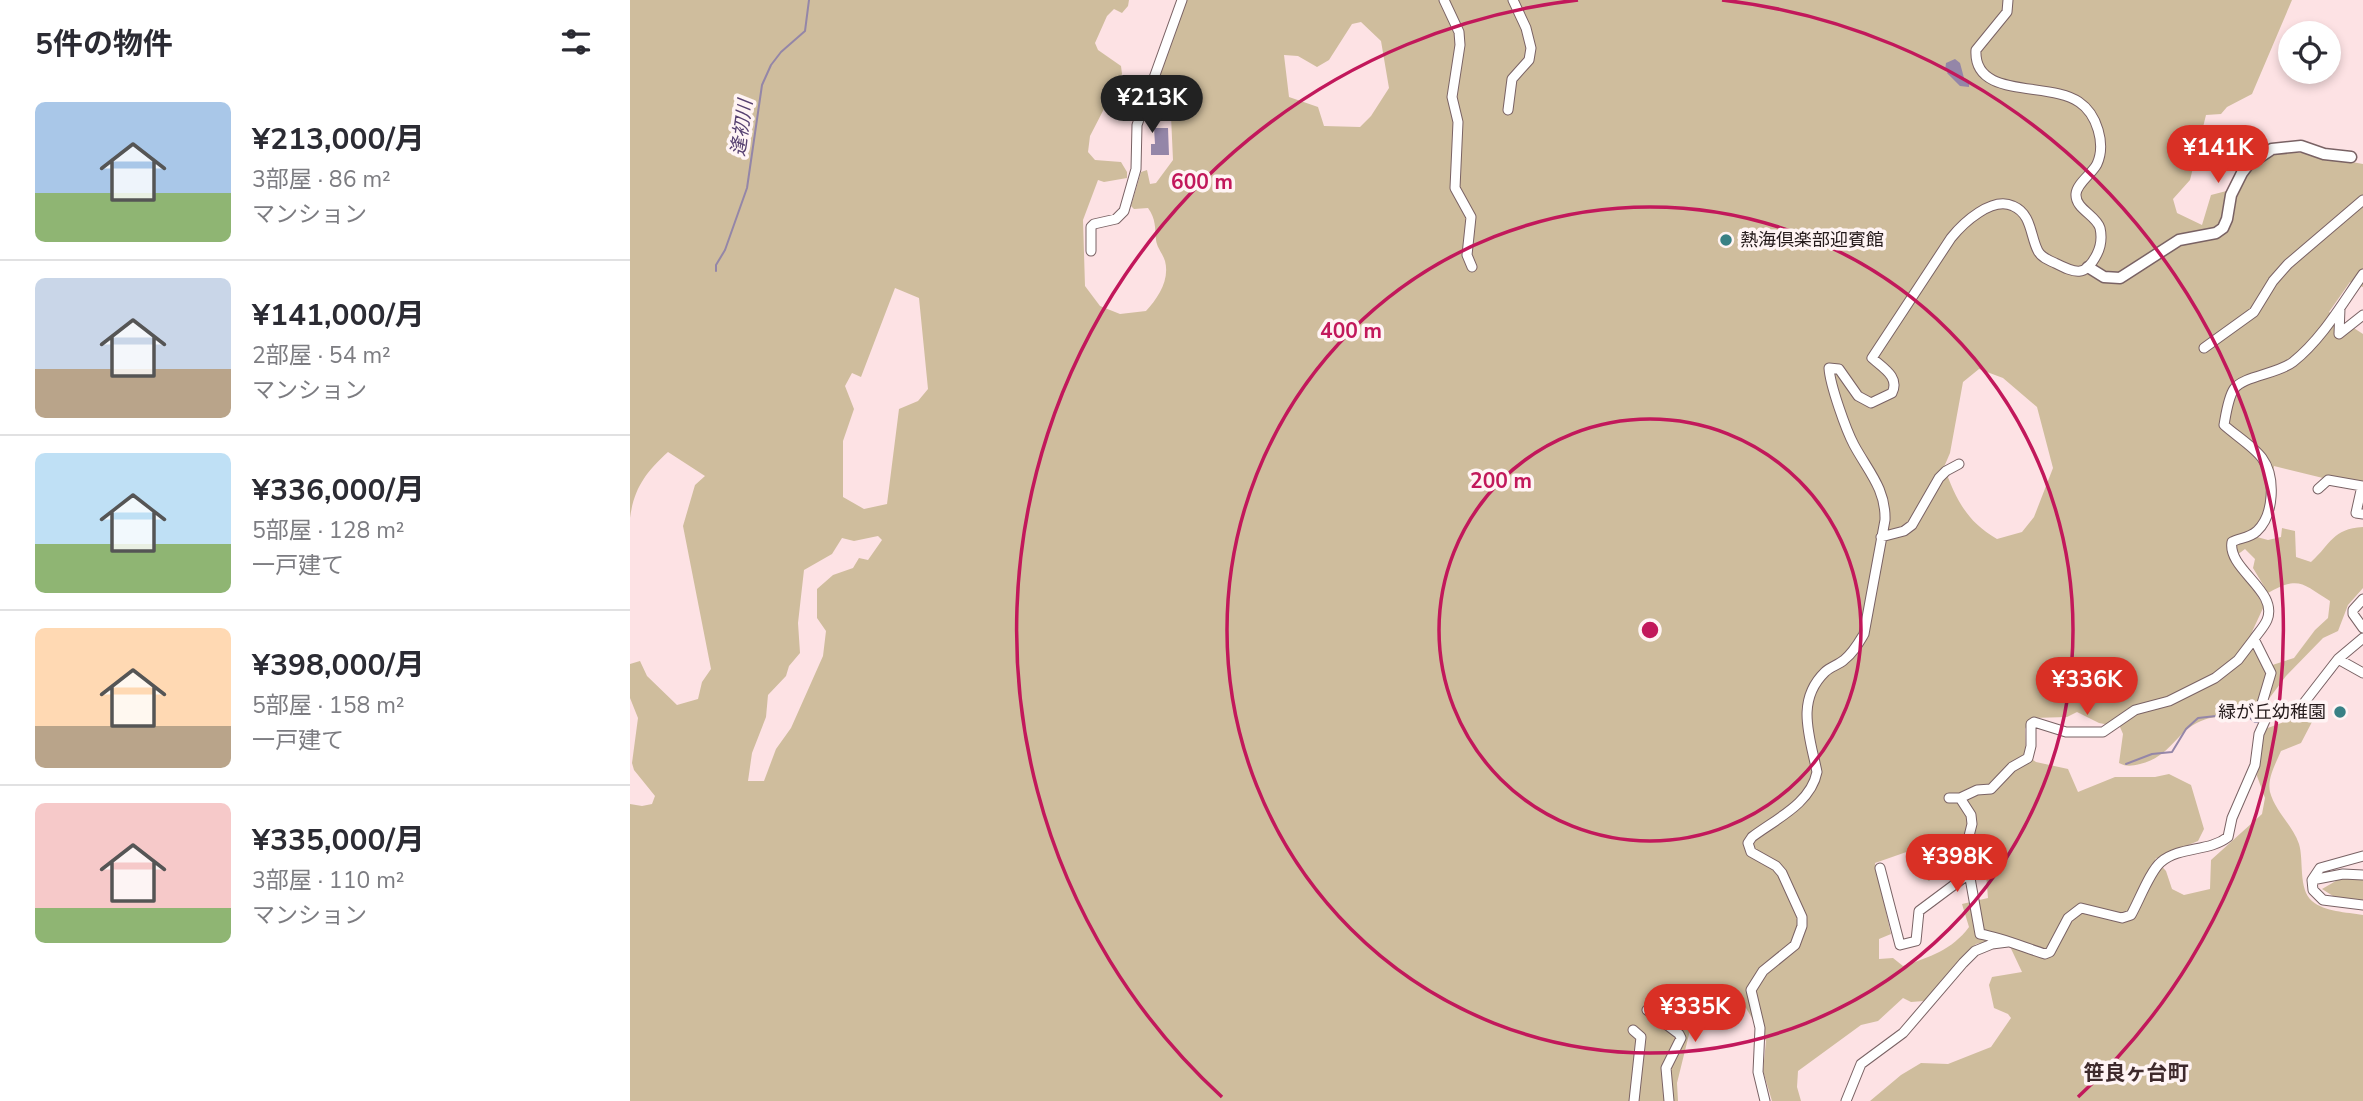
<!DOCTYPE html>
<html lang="ja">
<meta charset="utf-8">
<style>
body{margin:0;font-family:"Nunito Sans","Noto Sans JP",sans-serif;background:#f7f7f7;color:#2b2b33;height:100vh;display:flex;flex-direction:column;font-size:26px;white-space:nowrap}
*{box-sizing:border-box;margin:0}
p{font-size:23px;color:#7c7c81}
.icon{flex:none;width:38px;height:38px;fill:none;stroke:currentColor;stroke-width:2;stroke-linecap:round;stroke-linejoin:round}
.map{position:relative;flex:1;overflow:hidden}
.drawer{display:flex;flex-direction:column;background:#fff;width:630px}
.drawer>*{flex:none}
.tools{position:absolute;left:1648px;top:21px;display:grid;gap:14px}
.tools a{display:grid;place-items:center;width:63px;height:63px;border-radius:50%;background:#fff;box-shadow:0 4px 10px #0003;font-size:35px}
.price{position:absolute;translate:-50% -60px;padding:0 16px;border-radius:24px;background:#d93025;color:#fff;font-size:23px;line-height:46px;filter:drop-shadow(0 2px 4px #0008)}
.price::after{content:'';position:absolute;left:50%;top:42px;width:21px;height:16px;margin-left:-10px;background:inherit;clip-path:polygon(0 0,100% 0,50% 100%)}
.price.on{background:#222;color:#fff}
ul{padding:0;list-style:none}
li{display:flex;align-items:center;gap:21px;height:175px;padding:0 35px}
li+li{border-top:2px solid #e1e1e2}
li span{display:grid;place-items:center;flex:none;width:196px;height:140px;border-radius:10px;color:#555}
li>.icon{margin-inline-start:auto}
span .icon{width:84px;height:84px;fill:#fffc;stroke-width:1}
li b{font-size:30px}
h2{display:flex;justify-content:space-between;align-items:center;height:84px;padding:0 35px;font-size:30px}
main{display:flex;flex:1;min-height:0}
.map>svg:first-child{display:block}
.green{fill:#cfbd9d;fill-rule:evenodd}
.water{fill:#9486a8}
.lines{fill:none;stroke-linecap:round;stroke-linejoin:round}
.stream{stroke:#9486a8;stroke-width:2}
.minor-casing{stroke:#796264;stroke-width:11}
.tertiary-casing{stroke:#796264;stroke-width:13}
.minor{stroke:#fff;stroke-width:9}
.tertiary{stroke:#fff;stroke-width:10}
.ring{fill:none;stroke:#c2185b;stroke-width:3.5}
.poi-dot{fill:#398185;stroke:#fff4f4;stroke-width:2.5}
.labels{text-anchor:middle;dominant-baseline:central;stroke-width:7;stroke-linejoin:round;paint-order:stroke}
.poi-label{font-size:18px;fill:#241a1b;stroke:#fff4f4;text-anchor:start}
.water-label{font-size:19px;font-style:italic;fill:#564070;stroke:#fff4f4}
.quarter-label{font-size:21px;font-weight:bold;fill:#3e2a2c;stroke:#fff4f4}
.centre{fill:#c2185b;stroke:#fff4f4;stroke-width:3.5}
.ring-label{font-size:21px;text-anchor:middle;font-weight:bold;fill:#c2185b;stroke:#fff4f4;stroke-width:7;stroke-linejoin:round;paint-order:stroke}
</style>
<main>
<section class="drawer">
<h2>5件の物件<svg class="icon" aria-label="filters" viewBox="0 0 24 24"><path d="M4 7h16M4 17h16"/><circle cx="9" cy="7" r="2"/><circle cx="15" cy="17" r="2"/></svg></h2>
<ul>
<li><span style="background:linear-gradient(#a9c7e8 65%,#8fb573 0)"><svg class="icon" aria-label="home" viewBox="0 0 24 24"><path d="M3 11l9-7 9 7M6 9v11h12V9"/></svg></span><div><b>¥213,000/月</b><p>3部屋 · 86 m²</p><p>マンション</p></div></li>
<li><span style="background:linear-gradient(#c9d6e8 65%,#b9a48a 0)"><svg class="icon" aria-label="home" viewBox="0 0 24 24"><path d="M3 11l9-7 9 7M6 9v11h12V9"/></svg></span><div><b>¥141,000/月</b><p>2部屋 · 54 m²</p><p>マンション</p></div></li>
<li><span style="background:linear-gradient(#bfe0f5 65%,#8fb573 0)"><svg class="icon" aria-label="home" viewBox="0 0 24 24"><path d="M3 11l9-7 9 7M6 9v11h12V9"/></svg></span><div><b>¥336,000/月</b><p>5部屋 · 128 m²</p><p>一戸建て</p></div></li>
<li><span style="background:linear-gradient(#ffd9b3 70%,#b9a48a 0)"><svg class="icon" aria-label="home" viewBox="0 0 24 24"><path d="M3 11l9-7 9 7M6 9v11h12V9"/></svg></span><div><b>¥398,000/月</b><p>5部屋 · 158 m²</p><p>一戸建て</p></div></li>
<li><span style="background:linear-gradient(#f6c9c9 75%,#8fb573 0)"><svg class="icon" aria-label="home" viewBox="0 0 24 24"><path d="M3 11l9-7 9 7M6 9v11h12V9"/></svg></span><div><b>¥335,000/月</b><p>3部屋 · 110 m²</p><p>マンション</p></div></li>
</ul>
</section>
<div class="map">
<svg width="1733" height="1101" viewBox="0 0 1733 1101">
<rect width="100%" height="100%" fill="#fde2e4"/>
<path class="green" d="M0 0H499L498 6 492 13 484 9 477 16 465 43 468 50 491 66 492 74 460 136 458 152 465 160 491 162 497 172V178L474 182 468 180 453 220 455 286 470 306 490 314 516 311C528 298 540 280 535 261 533 254 527 248 526 240 525 228 526 219 518 208L504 209 501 206 511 172 517 170 520 184 526 183 543 160 541 116H522L520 105 553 0H1662L1622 94 1597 107 1591 114 1576 115 1560 180 1543 199 1547 213 1572 225 1581 195 1608 188 1615 174 1645 153H1672L1733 164V287L1720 282 1699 312 1733 334V483L1697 479 1644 466 1639 513 1626 533 1627 537 1638 540 1651 537 1652 528 1665 531 1666 557 1681 562C1702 543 1702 529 1733 527V588L1718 605 1708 631 1693 638 1656 676 1626 716C1609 716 1587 714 1571 721 1547 730 1541 757 1510 764 1501 766 1497 767 1489 763L1493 734 1490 727 1469 723 1447 712 1437 717 1401 718 1395 729 1396 755 1406 762 1438 769 1448 792 1485 777H1525L1539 774 1561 785 1574 829 1568 841 1525 859 1536 871 1542 889 1554 895 1580 889 1581 860 1632 814 1635 798 1627 776 1631 741 1635 729 1681 712 1683 720 1671 743 1651 751C1646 763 1637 778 1640 792 1645 811 1663 826 1669 844 1674 860 1668 889 1682 901 1695 912 1716 912 1733 915V1101H1240L1271 1075 1291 1063 1318 1064 1361 1047 1381 1018 1378 1014 1364 1008 1359 985 1362 977 1392 972 1376 938 1346 944 1294 1001 1281 1002 1273 998 1248 1021 1231 1025 1168 1071 1167 1087 1171 1101H1142L1133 1071 1136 1041 1108 995 1065 1010 1047 1083 1048 1101H0V804L12 806 22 804 25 796 4 770 2 763 8 718 0 698V664L10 661 17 676 47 705 68 699 72 682 81 669 53 526 65 485 75 476 38 452C16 472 4 488 0 518ZM731 22 751 41 759 88 741 116 730 127 694 126 688 107 659 97 654 55 668 56 687 67 699 60 722 24ZM265 288 289 298 298 389 288 401 269 409 257 504 234 509 213 497V441L224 409 215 386 222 373 231 377ZM1349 369 1373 378 1407 407 1423 468 1404 517 1392 532 1367 539C1336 521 1326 499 1314 467L1320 453 1333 382ZM248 536 252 540 238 560 229 558 223 568 203 575 187 589V618L196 631 193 656 161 728 146 749 134 781H118L122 753 136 717 138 695 156 676 159 666 170 653 168 623 174 570 202 554 212 538 224 541ZM1615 549 1625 559 1623 568 1638 593C1669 575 1673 584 1700 601L1698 618 1685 630 1664 658 1633 668 1621 634 1634 606 1603 558ZM1285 849 1295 878 1299 881 1312 869 1309 851 1354 850 1358 898 1332 904 1339 927C1322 950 1300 957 1273 966L1263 958 1249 959V939L1261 934 1245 863Z
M1711 878 1733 880V904L1703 896 1692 889Z"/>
<path class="water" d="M1325 59 1330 63 1334 78 1339 81V87L1330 86 1317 73 1319 70 1315 71 1316 63Z
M524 128H538L539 155H521V144H525Z"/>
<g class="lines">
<path class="stream" d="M86 271V265L95 250 117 188 132 85 141 65 151 52 175 31 179 0
M1642 720 1659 719 1669 715 1705 670
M1496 764 1522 754 1542 752 1556 729 1568 718 1613 713 1625 722H1629"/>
<g class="minor-casing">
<path id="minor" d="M814 0 829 32 830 45 822 97 828 122 825 188 841 217 837 255 842 267
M878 110 882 79 899 60 901 48 896 28 883 0
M461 251V227L464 224 486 219 494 211 506 169 507 125 552 0
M1733 274C1712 304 1692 339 1663 362 1648 374 1613 376 1604 389 1598 398 1596 414 1594 425 1605 435 1624 447 1632 458 1646 477 1644 515 1627 531 1620 538 1609 538 1602 542 1597 569 1649 591 1637 620 1634 627 1628 633 1624 639L1641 673 1630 710 1638 714 1659 715 1670 708 1708 659 1733 638
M1710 308 1709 334 1733 315
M1574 348 1624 312 1643 281 1658 264 1733 200
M1688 489 1698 480 1732 486 1726 513 1733 514
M1251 537 1274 531 1282 525 1309 478 1316 471 1329 464
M1733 599 1723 610V614L1733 628
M1708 659 1733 673
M1319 798H1330L1341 815 1342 824 1339 836 1340 878 1350 934C1372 938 1393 947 1415 954L1420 952 1438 918 1451 908 1492 918 1501 915C1509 901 1520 871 1531 862 1550 846 1579 852 1598 837L1602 818 1625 765 1629 734 1638 714
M1330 798 1347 790 1361 789 1382 767 1398 758 1401 746V724L1404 722 1436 732H1473L1505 710 1539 701 1585 678 1608 660 1624 639
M1733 856 1690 868 1682 880 1683 890 1693 900 1733 905
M1250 868 1270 945 1286 941 1289 911 1340 873
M1682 880 1713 874 1733 875
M1017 1010 1049 1034 1051 1038 1036 1068 1039 1101
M1003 1030 1011 1037 1004 1101
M1135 1101 1128 1072 1130 1028 1121 990 1133 971 1165 945 1172 926V917L1152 873 1146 866 1121 852 1118 843 1122 837C1146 819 1181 803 1187 772 1180 737 1165 701 1195 672 1200 667 1208 665 1214 660 1223 653 1228 644 1234 634L1255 520C1256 489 1238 471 1224 445 1216 430 1200 385 1199 368L1209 369 1228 396 1241 403 1262 393C1270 377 1253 368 1242 358L1321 238C1333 223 1362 196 1383 206 1402 214 1400 236 1408 251 1411 257 1418 260 1425 263 1445 273 1455 278 1467 254 1471 246 1472 237 1470 228 1466 215 1445 209 1446 194 1447 183 1462 174 1467 164 1476 144 1467 114 1449 102 1420 81 1343 100 1346 50L1377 12 1378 0
M1216 1101 1231 1064 1273 1033 1333 963 1345 951 1362 944 1378 942"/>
</g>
<g class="tertiary-casing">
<path id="tertiary" d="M1458 267 1474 277 1490 278 1549 240 1586 233 1593 228 1597 219 1601 195 1612 173 1618 165 1642 149 1671 146 1694 154 1721 157"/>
</g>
<use href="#minor" class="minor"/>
<use href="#tertiary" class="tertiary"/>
</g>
<g class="ring">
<circle cx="1020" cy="630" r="211"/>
<circle cx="1020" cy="630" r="423"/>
<path d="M592 1097A634 634 0 0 1 948 0M1092 0A634 634 0 0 1 1448 1097"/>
</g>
<g class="poi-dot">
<circle cx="1096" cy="240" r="7"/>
<circle cx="1710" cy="712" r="7"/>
</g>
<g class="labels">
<g class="poi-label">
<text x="1110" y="240">熱海倶楽部迎賓館</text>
<text x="1696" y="712" text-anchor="end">緑が丘幼稚園</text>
</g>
<g class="water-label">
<text transform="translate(112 128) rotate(-82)">逢初川</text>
</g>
<g class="quarter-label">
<text x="1506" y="1073">笹良ヶ台町</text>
</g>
</g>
<circle cx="1020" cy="630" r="10" class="centre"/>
<g class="ring-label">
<text x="572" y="189">600 m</text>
<text x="721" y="338">400 m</text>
<text x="871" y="488">200 m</text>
</g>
</svg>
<div class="tools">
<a><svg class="icon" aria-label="locate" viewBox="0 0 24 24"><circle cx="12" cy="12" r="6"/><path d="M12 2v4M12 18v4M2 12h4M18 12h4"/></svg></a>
</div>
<b class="price on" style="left:522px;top:135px">¥213K</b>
<b class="price" style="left:1588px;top:185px">¥141K</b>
<b class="price" style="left:1457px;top:717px">¥336K</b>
<b class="price" style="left:1327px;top:894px">¥398K</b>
<b class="price" style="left:1065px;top:1044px">¥335K</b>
</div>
</main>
